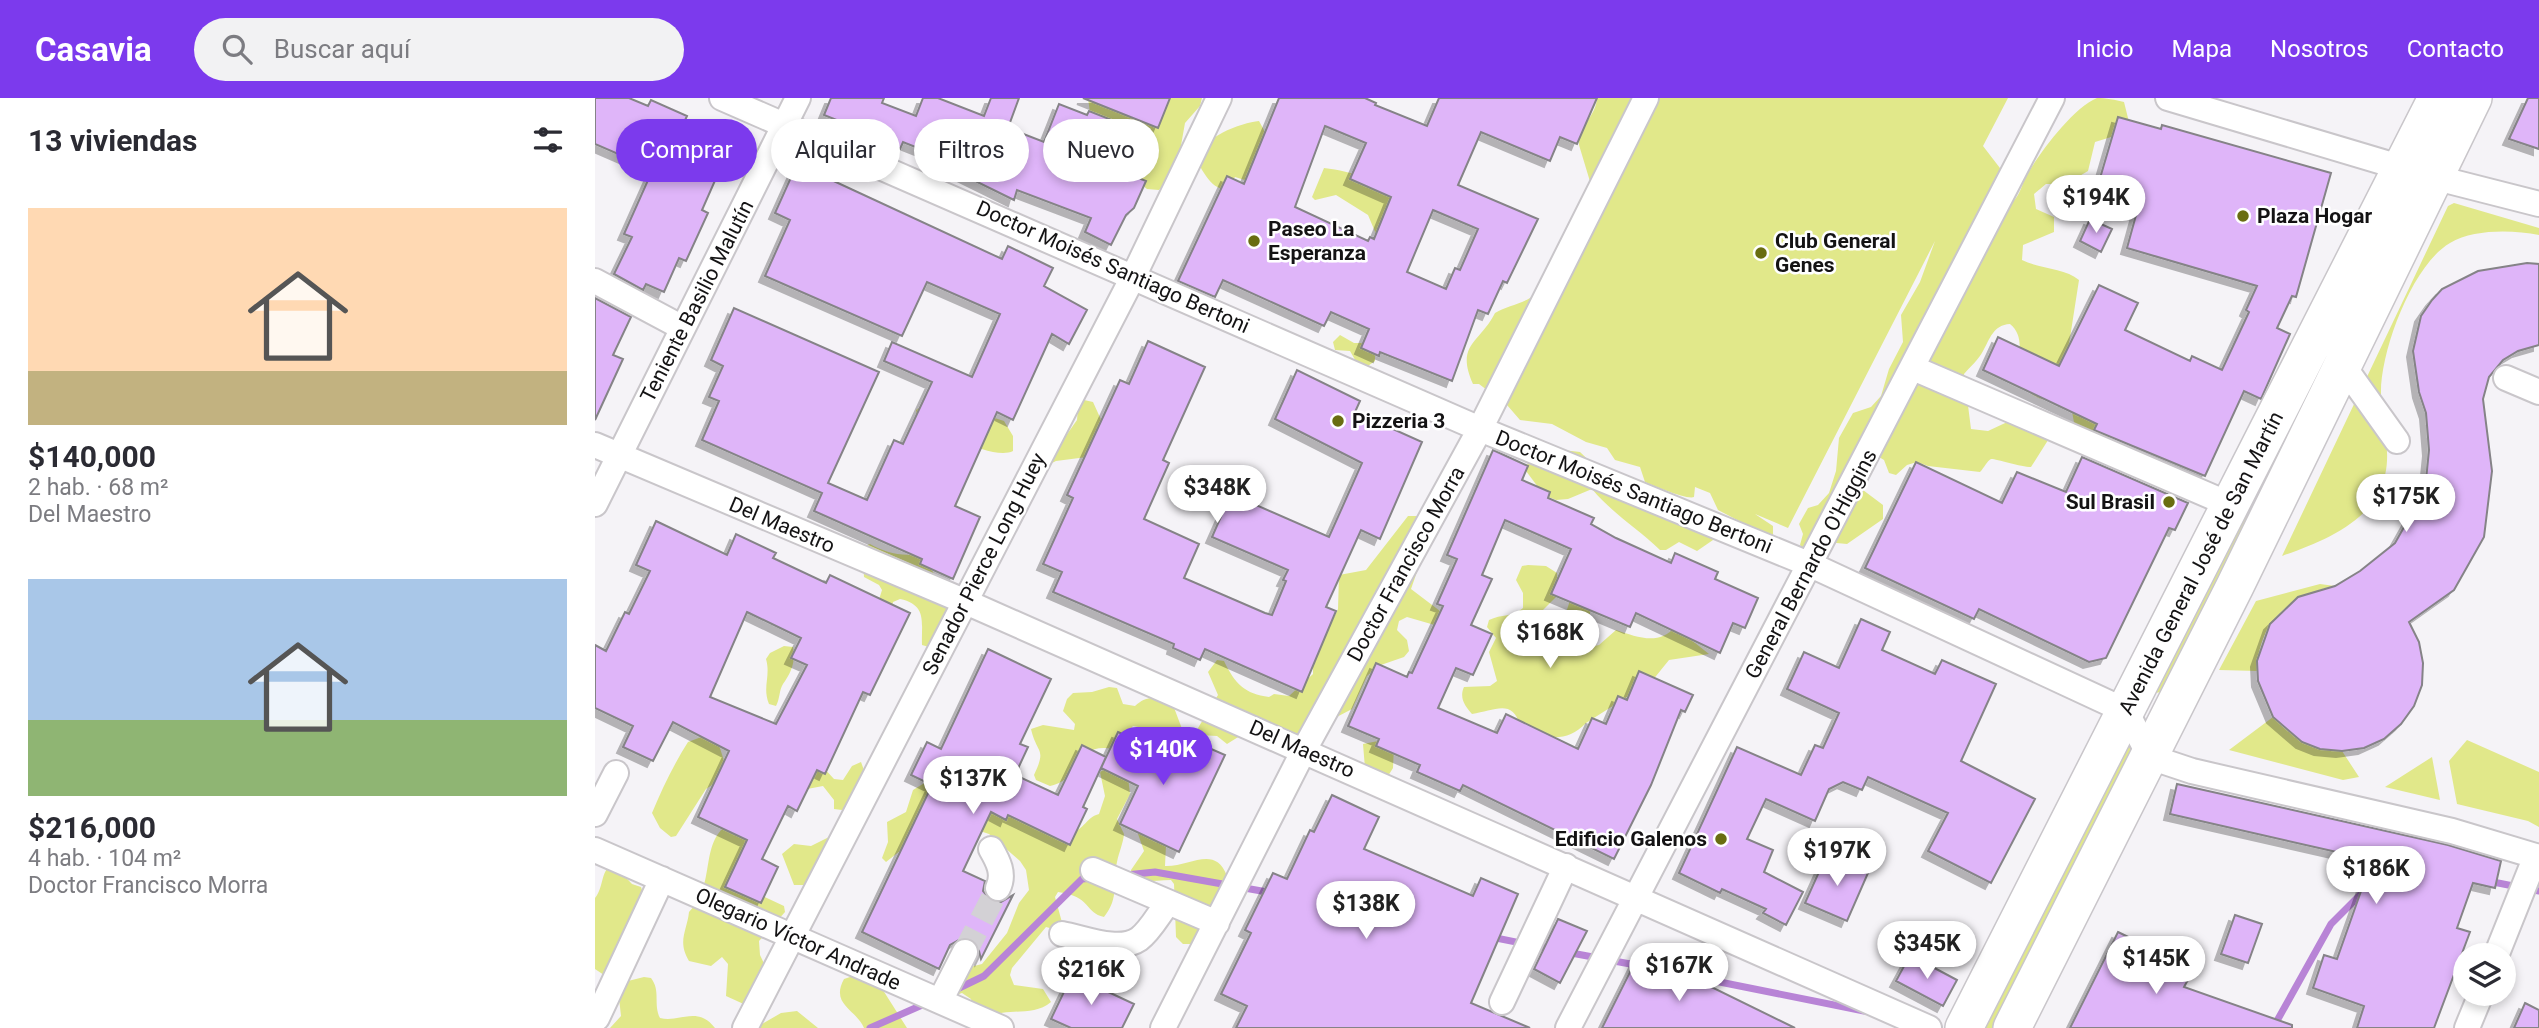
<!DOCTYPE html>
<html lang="es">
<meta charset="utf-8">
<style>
body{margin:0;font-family:Roboto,sans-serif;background:#f2f2f3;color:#2b2b33;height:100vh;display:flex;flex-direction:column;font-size:26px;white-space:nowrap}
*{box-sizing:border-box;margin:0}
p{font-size:23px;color:#7c7c81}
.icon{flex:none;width:38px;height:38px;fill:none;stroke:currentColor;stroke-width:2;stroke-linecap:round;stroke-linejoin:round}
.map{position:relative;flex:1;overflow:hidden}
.panel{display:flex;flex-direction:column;background:#fff;width:595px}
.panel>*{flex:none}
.banner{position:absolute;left:21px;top:21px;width:665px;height:63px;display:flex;gap:14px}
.buttons{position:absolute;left:1858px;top:845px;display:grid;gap:14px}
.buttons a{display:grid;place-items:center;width:63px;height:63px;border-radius:50%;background:#fff;box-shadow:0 4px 10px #0003;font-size:35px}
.price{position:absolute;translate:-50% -60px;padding:0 16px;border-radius:24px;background:#fff;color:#222;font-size:23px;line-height:46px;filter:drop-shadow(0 2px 4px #0008)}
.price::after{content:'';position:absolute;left:50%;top:42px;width:21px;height:16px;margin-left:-10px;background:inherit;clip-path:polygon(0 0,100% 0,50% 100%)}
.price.selected{background:#7c3aed;color:#fff}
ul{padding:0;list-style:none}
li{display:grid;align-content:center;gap:14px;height:371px;padding:0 28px}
li span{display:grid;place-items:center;height:217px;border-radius:0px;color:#555}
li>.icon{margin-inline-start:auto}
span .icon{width:126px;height:126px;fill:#fffc;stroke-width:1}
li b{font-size:30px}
h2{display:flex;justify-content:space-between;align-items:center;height:84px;padding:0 28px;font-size:30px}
.chip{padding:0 24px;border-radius:32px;background:#fff;box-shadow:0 4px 10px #0003;font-size:24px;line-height:63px}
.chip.selected{background:#7c3aed;color:#fff}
header{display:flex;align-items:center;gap:42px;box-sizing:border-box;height:98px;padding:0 35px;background:#7c3aed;color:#fff}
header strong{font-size:33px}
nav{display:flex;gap:38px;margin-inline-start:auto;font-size:24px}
.search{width:490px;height:63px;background:#f2f2f3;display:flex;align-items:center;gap:18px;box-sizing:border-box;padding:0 24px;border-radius:38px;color:#7c7c81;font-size:26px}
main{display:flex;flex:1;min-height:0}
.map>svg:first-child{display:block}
.green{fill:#e1e88a}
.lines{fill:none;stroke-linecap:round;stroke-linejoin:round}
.stream{stroke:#b884d6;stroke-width:7}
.building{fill:#dfb5f9;stroke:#858387;stroke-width:2;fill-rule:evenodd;filter:url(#shadow)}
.minor-tunnel{stroke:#d3d1d5;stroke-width:24;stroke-dasharray:24 12;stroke-linecap:butt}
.minor-casing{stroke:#c9c6ca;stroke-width:28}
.highway-casing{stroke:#c9c6ca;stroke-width:40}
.minor{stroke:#fff;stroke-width:24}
.highway{stroke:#fff;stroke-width:37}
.poi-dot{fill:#696d11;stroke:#fff;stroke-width:2.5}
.labels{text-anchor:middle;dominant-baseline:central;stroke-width:5;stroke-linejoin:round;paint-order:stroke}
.poi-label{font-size:21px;font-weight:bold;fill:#141314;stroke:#fff;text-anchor:start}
.street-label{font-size:21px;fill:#141314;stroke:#fff}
</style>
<header>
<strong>Casavia</strong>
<div class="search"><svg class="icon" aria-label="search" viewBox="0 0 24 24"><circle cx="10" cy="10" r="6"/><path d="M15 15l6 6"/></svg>Buscar aquí</div>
<nav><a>Inicio</a><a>Mapa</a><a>Nosotros</a><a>Contacto</a></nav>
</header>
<main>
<section class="panel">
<h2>13 viviendas<svg class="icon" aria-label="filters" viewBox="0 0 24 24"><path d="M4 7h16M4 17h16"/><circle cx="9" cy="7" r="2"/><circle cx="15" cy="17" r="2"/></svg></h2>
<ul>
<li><span style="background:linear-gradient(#ffd9b3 75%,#c2b280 0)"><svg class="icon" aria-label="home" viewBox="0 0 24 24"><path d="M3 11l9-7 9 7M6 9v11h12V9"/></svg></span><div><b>$140,000</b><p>2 hab. · 68 m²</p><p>Del Maestro</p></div></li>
<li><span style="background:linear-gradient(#a9c7e8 65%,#8fb573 0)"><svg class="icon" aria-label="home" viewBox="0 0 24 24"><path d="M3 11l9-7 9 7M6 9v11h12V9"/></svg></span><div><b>$216,000</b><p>4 hab. · 104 m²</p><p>Doctor Francisco Morra</p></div></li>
</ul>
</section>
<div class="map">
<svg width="1944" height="930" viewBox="0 0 1944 930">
<defs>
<filter id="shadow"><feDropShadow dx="-6" dy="6" stdDeviation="0" flood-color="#0004"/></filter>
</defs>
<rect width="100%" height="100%" fill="#f5f3f7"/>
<path class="green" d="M493 0H607L605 8 590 25 585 53 574 81 564 92 552 91 538 80 542 68 532 62 502 67Z
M1002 0H1413L1388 48 1408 74 1416 105C1426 97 1426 87 1432 77 1445 54 1478 10 1502 0 1510 0 1521 2 1529 4L1534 24 1526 36 1500 44 1493 73 1471 86H1451L1439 96 1441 111 1459 119V134L1428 147 1427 162C1445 171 1470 170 1484 182L1472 259 1518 329 1505 360H1496C1480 344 1479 323 1475 301 1447 306 1436 300 1420 278 1423 260 1431 239 1415 226 1398 227 1395 241 1388 253 1384 261 1375 269 1369 276L1376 331 1393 333 1423 319 1455 339 1436 369C1426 369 1398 360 1396 361 1392 363 1389 370 1385 374L1333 368 1322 364 1312 367 1301 377 1294 375 1289 362 1279 356 1264 389 1288 407V421L1252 446 1231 444 1210 453 1205 447 1208 436 1204 426 1213 410 1223 407 1234 395 1241 373 1244 340 1258 315 1276 309 1286 298 1294 271 1308 244 1306 217 1325 184 1340 143 1193 430 1160 416 1178 428V437L1175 439 1123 412 1115 395 1100 389 1099 399C1092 402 1059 388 1050 384L1045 369 1020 362 1012 350 991 344 957 326 925 322 912 307 884 286H878C860 246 885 245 900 215 911 208 923 207 935 200 967 183 989 151 1006 120L984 47C983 28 1001 19 1002 0Z
M664 23 670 34 656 84 640 79 630 92C619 89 615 84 609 75 587 46 643 25 664 23Z
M729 70C758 73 785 83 805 104L801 133 781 136 773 117 741 97 720 102 717 99Z
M1805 97 1813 100 1565 594 1561 595 1559 594Z
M1859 105 1944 130V137C1917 132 1879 131 1855 145 1817 167 1785 254 1786 296 1787 332 1801 362 1783 396 1765 429 1721 446 1687 458L1853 108Z
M745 237 759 245H772L780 256V263L770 270 763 267 755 253 740 252 738 244Z
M338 300 409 323 418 338V353C398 363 343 332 322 322L321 312Z
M489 302 498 304 508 326 492 359 461 363 449 369 482 322 483 310Z
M968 352 985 354 1006 374 1118 431V442L1102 453 1084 444 1071 452H1065C1042 430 1017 415 997 391L973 401 961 402 949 397 931 373 933 364 956 353Z
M813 418H825L821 452 824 468 816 491 845 513 847 517 843 528 812 519 804 523 802 532 812 542 814 553 809 559 783 568 772 578 757 611 736 622 716 641 648 636 632 646 622 638 604 637 603 630 623 597 613 574 622 562 629 563C640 586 650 596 674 599L679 596 694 598 718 576V563L743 511 744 477 771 472Z
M275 446C289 454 309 460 325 455L340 477 353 484 357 495 352 517 334 549 327 547C326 525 333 507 305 501L298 504 296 512 282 508 287 492 284 487 269 479 267 449Z
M933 467 951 468 962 475 963 497 946 514 945 522 965 523 970 518 976 499 996 508 993 530 982 546 986 551 1004 547 1021 532C1042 539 1064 548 1080 529L1114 556 1074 562 1057 583 991 625C971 646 948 641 925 628 918 600 899 613 877 616 870 608 864 600 869 589L895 588 902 583 894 554 901 540 892 529 894 522C906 516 919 519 928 510V495L921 482 927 468Z
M1725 486 1740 488C1696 496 1661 526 1663 573L1624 572 1661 503Z
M189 548 198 549C201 564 196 575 188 586 184 592 185 601 181 608L174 606C167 589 176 578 171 561L175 555Z
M514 589 522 590 528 606 540 608C554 595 562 601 578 607L592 644 581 669 553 659 564 647V640L554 631 538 628 518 651C478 644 489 681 455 688L441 682 439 677C452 649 442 657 436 631L448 627 479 632 480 626 468 613 472 601 478 595 497 594Z
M1678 619C1698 641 1717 650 1747 653L1764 679 1748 682 1634 652Z
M109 638 124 647 130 666 126 681 111 691 81 738 76 739 65 730 57 715C67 691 79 666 93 644Z
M793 641 799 648 798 670 793 678 770 670 768 646Z
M1531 641 1540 646 1397 930H1388Z
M1872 642 1944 674V729L1933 723 1862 706 1854 663Z
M1837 659 1845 702 1790 689Z
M172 664 227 668 239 681 248 682 257 668 266 664 270 675 254 706 247 712 239 711V702L228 688 207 692Z
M514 669 533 679 535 696 522 721 529 736C528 746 524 754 522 764 517 785 525 799 509 819 490 815 496 798 463 794L460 799 468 828 462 832 451 829 417 870 415 877 419 887 448 891 456 904C437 920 412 908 393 920L379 913 376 901 367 895 358 898 375 869 387 866 412 835 424 805 434 792 431 772 425 763 394 736 382 732 310 749 291 764 287 760 293 744 292 724 311 714 318 692 336 681 478 734C488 732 492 719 504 716L510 698 505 674Z
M137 723 154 725 163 796 189 808 190 814 164 843 165 857 172 872 153 908 131 898 133 866 127 859 116 868 94 863C82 843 92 833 94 814 123 785 102 744 137 723Z
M549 733 571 747 570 768C595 769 620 746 632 778L598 846H588L581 839 579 786 576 782C561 782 551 785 536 782V772L549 753 543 736Z
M240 736 211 787H199L187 756 199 746 216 748Z
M17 765 37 786 46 789 49 798 9 877 0 871V800C9 789 5 775 17 765Z
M267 875 286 889 312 930H269C261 911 235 907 249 881Z
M49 879 56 880C66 893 58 906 65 920 85 925 102 907 120 930H15L26 918 24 900 29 884Z
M202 913 223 930H160L186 915Z"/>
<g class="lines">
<path class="stream" d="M531 777 560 774 678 795
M1893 783 1944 793
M896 839 956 851
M971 854 1046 868
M1085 876 1269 913
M358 893 389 878 487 781 498 780
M275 930 334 904
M1678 930 1736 826 1769 793"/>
</g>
<path class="building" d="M0 0H34L53 8 56 2 92 18 74 57 122 78 107 112 113 115 91 163 84 160 69 194 51 186 48 192 19 176 37 139 29 136 58 71 0 46Z
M236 0H289L287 5 321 18 328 0H343L389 18 396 0H424L413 30 449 44 464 6 492 17 494 13 527 26 511 67 551 83 539 110 531 117 516 147 490 134 496 120 422 92 419 102 366 76 369 68 308 44 305 51 281 41 282 38 229 17Z
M488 0H575L563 30Z
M684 0H770L781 5 780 7 832 28 844 0H1002L982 46 965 39 955 63 886 34 863 87 943 121 912 185 908 183 893 216 883 212 857 283 785 254 784 258 766 250 774 231 736 214 729 228 628 182 620 199 583 183 632 78 649 86ZM730 28 771 45 755 81 796 99 779 141 775 139 773 143 700 109ZM838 112 883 131 865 172 860 170 851 191 812 174Z
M1933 0H1944V51L1914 41Z
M1523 19 1566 31 1567 27 1736 75 1701 199 1697 198 1682 230 1695 236 1666 301 1649 293 1610 378 1499 332 1502 326 1388 272 1403 239 1464 268 1504 187 1543 205 1530 232 1595 263 1597 258 1627 272 1654 214 1651 212 1662 188 1532 150 1546 99 1503 87Z
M202 66 407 161 413 148 458 170 449 188 492 212 474 246 457 236 418 322 402 314 360 408 385 419 358 481 325 466 327 461 219 413 227 395 107 342 124 303 114 299 128 268 116 262 139 210 284 274 233 385 272 402 299 342 308 346 337 284 289 263 297 244 377 279 405 216 332 184 307 238 170 178 195 122 180 115Z
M1495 121 1517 131 1506 154 1485 143Z
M1932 165 1944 166V247L1923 253 1908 262 1894 279 1888 301 1897 373 1889 439 1859 492 1814 524 1824 544 1828 565 1827 587 1819 608 1806 626 1789 641 1769 650 1747 653 1725 651 1707 644 1678 619 1663 583 1662 563 1675 526 1703 499 1740 488 1765 473 1800 445 1830 392 1834 352 1831 315 1824 294 1818 253 1826 218 1837 202 1847 191 1883 173Z
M0 200 36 219 18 257 28 261 0 322Z
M553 243 610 269 568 362 574 365 549 421 604 446 589 480 670 515 677 517 691 483 688 482 693 472 617 439 636 396 734 439 767 365 680 321 702 272 765 303 760 314 827 344 785 441 766 432 731 509 741 513 707 594 610 551 605 562 578 550 579 546 458 494 467 474 448 466 478 400 472 397 525 282 534 286Z
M898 352 933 368 927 382 955 394 953 400 999 420 996 426 1021 440 1076 465 1080 455 1123 474 1120 481 1163 500 1150 530 1138 525 1125 555 1041 515 1035 529 956 496 976 451 910 422 887 477 897 481 876 527 897 536 878 577 861 570 843 610 902 635 911 616 983 651 997 620 1011 626 1023 598 1032 602 1044 573 1098 597 1090 614 1086 612 1056 687 1019 761 868 687 865 693 822 674 825 667 781 648 784 641 753 628 781 565 812 579 814 574 817 575 848 508 842 506 862 461 852 457Z
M1487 359 1593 405 1580 432 1574 430 1511 560 1494 564 1384 511 1379 521 1270 470 1321 364 1407 405 1422 374 1471 394Z
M61 423 132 457 141 436 181 455 178 460 231 485 235 477 315 515 275 597 268 594 230 676 222 672 202 713 193 708 167 761 183 769 166 805 130 789 152 742 103 719 134 653 78 624 58 663 28 649 38 628 0 610V547L11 553 30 514 34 516 55 473 41 467ZM152 514 206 540 196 560 212 567 181 626 115 599Z
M1266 521 1295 534 1287 552 1340 576 1347 562 1401 586 1366 663 1440 701 1396 785 1333 753 1353 715 1273 679 1267 692 1248 684 1234 691 1220 723 1171 701 1152 741 1178 752 1169 774 1208 794 1191 827 1168 815 1171 811 1127 791 1125 795 1084 775 1142 649 1206 677 1220 647 1228 650 1244 615 1192 591 1209 554 1244 570Z
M393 551 456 581 425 646 433 649 420 677 463 697 487 647 511 659 488 709 492 711 475 747 413 717 411 722 396 714 368 773 390 783 388 793 397 804H406L418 797 386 861 382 845 369 839 355 847 344 871 267 834 337 687 316 677 332 644 346 651Z
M523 634 575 658 582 645 601 654 605 646 630 657 584 754 525 726 543 688 506 670Z
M1582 686 1853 747 1906 763 1900 790 1878 785 1862 830 1875 834 1839 930H1762L1769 908 1718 890 1729 857 1742 861 1777 762 1575 716Z
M737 697 784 719 769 751 878 798 886 780 923 796 876 905 935 930H641L652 908 626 896 656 835 650 832 678 775 692 781 715 732 719 734Z
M1232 756 1273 775 1252 823 1210 805Z
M1640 817 1667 826 1653 865 1626 856Z
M963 821 992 833 965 885 939 871Z
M1523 834 1599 871 1589 889 1697 927V930H1475Z
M1045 854 1200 930H1007Z
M1315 857 1362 882 1348 908 1301 883Z
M477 877 539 906 527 930H476L456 921Z
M1930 905 1944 912V930H1919Z"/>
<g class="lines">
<path class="minor-tunnel" d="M370 854 403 790"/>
<g class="minor-casing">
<path id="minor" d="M127 0 885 331 1216 467 1531 613 1555 659 1597 673 1857 733 1944 759
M1573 0 1838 79 1944 106
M0 183 86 229
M1747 266 1802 343
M1318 270 1636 407
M1911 280 1944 294
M0 347 371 504 1334 930
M0 406 203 0
M0 716 21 675
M396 751C403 763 410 776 403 790
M0 752 406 930
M498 772 622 825
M467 836C489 840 524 855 544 841 555 833 564 816 572 806
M1901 858 1941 758
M345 903 370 854
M907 904 971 768
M2 920 67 781
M150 930 539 177 624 0
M568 930 709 652 885 331 1051 0
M973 930 1457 0
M1872 930 1886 896"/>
</g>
<g class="highway-casing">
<path id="highway" d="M1369 930 1842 0
M1417 930 1640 488 1878 0"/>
</g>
<use href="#minor" class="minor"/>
<use href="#highway" class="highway"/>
</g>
<g class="poi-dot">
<circle cx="1648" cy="118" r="7"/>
<circle cx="659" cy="143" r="7"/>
<circle cx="1166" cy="155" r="7"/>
<circle cx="743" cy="323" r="7"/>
<circle cx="1574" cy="404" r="7"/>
<circle cx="1126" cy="741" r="7"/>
</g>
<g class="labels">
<g class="poi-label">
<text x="1662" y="118">Plaza Hogar</text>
<text x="673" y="131">Paseo La<tspan x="673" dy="24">Esperanza</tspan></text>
<text x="1180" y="143">Club General<tspan x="1180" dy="24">Genes</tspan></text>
<text x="757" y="323">Pizzeria 3</text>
<text x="1560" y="404" text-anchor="end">Sul Brasil</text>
<text x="1112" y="741" text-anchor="end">Edificio Galenos</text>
</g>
<g class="street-label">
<text transform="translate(518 169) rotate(24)">Doctor Moisés Santiago Bertoni</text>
<text transform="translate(102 203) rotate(-63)">Teniente Basilio Malutín</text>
<text transform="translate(1039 394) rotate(22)">Doctor Moisés Santiago Bertoni</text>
<text transform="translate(187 427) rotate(23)">Del Maestro</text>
<text transform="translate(1606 465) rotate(-63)">Avenida General José de San Martín</text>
<text transform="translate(389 466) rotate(-63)">Senador Pierce Long Huey</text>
<text transform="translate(811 466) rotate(-61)">Doctor Francisco Morra</text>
<text transform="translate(1216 466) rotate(-62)">General Bernardo O'Higgins</text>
<text transform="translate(707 651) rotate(24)">Del Maestro</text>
<text transform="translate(203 841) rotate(24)">Olegario Víctor Andrade</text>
</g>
</g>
</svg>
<div class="buttons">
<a><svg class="icon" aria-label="layers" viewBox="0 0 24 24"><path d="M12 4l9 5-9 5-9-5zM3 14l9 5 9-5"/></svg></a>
</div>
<b class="price" style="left:1501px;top:137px">$194K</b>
<b class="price" style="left:622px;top:427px">$348K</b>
<b class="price" style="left:1811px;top:436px">$175K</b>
<b class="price" style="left:955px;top:572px">$168K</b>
<b class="price selected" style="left:568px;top:689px">$140K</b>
<b class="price" style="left:378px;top:718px">$137K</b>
<b class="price" style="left:1242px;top:790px">$197K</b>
<b class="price" style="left:1781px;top:808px">$186K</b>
<b class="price" style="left:771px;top:843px">$138K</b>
<b class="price" style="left:1332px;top:883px">$345K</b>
<b class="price" style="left:1561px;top:898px">$145K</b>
<b class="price" style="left:1084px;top:905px">$167K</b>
<b class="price" style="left:496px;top:909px">$216K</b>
<div class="banner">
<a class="chip selected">Comprar</a>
<a class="chip">Alquilar</a>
<a class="chip">Filtros</a>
<a class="chip">Nuevo</a>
</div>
</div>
</main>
